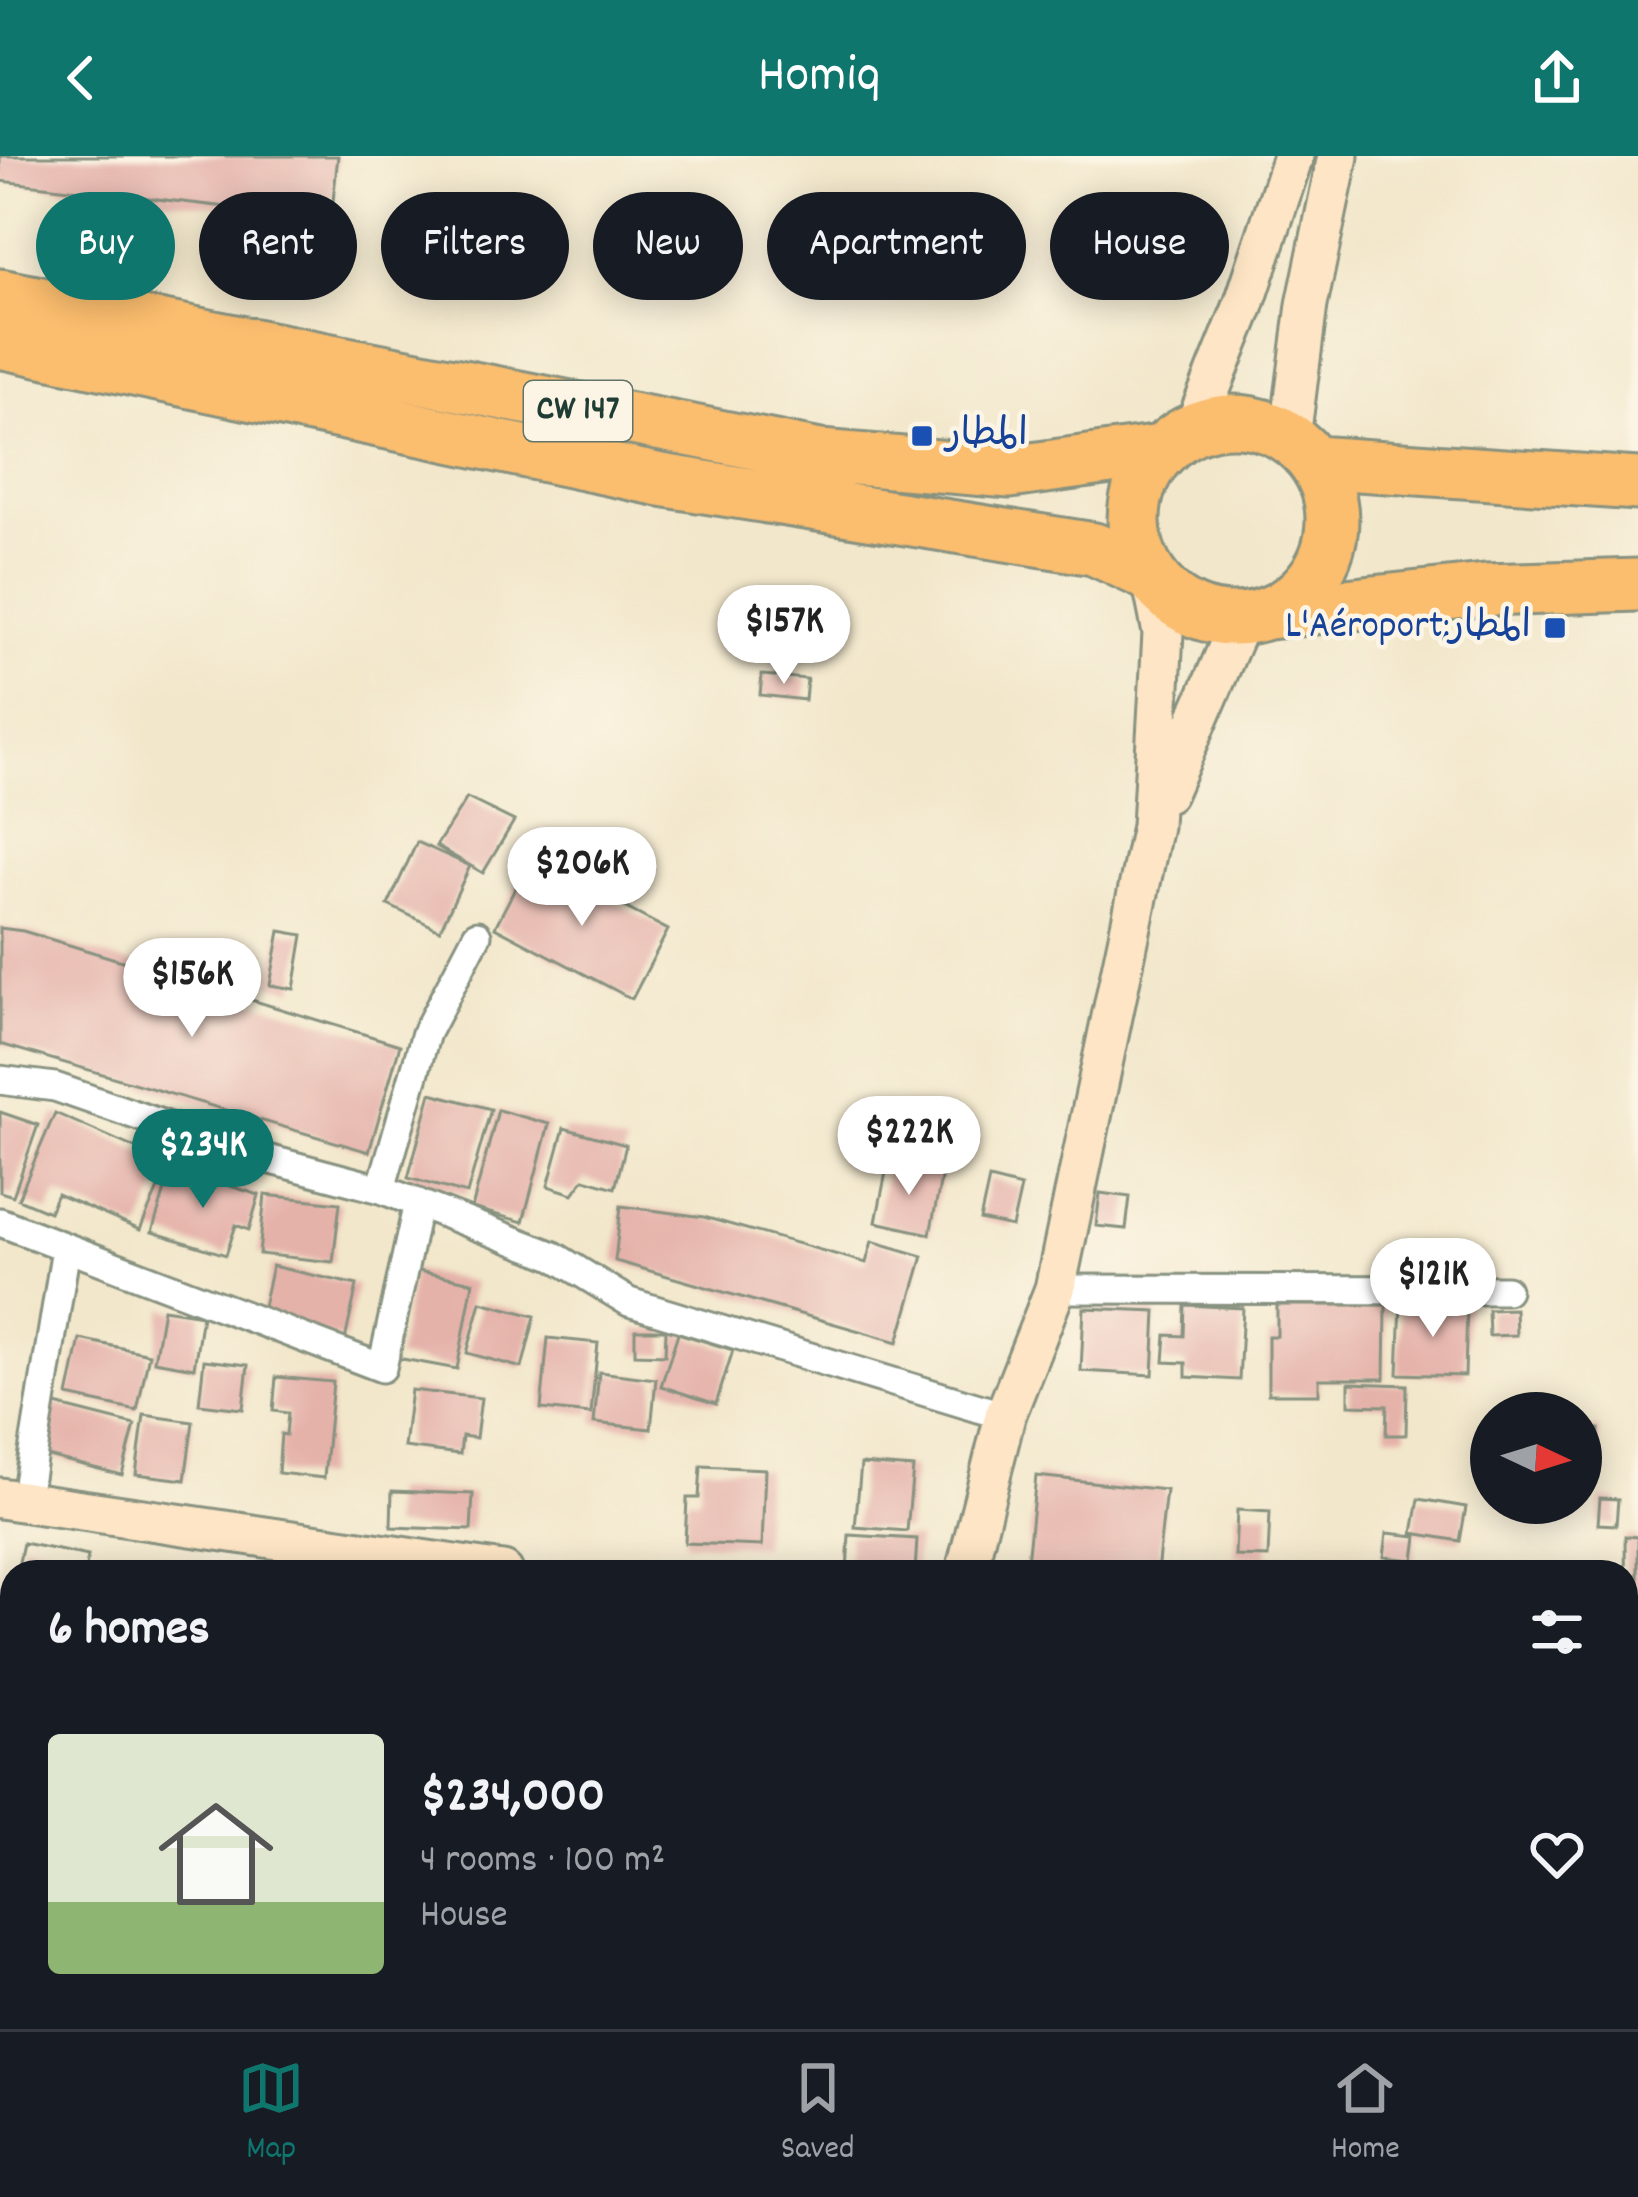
<!DOCTYPE html>
<meta charset="utf-8">
<style>
body{margin:0;font-family:Dekko,"Playpen Sans Arabic",sans-serif;background:#20242c;color:#f1f3f6;height:100vh;display:flex;flex-direction:column;font-size:45px;white-space:nowrap}
*{box-sizing:border-box;margin:0}
p{font-size:39px;color:#9ea1a6}
.icon{flex:none;width:66px;height:66px;fill:none;stroke:currentColor;stroke-width:2;stroke-linecap:round;stroke-linejoin:round}
.map{position:relative;flex:1;overflow:hidden}
.side{position:absolute;left:0px;top:1404px;width:1638px;height:471px;display:flex;flex-direction:column;background:#171b24;border-radius:36px 36px 0 0;box-shadow:0 6px 30px #0003}
.side>*{flex:none}
.top-card{position:absolute;left:36px;top:36px;width:1566px;height:108px;display:flex;gap:24px}
.needle{width:78px;rotate:94deg}
.fabs{position:absolute;left:1470px;top:1236px;display:grid;gap:24px}
.fabs a{display:grid;place-items:center;width:132px;height:132px;border-radius:50%;background:#171b24;box-shadow:0 6px 30px #0003;font-size:60px}
.price{position:absolute;translate:-50% -102px;padding:0 27px;border-radius:42px;background:#fff;color:#222;font-size:39px;line-height:78px;filter:drop-shadow(0 3px 6px #0008)}
.price::after{content:'';position:absolute;left:50%;top:72px;width:36px;height:27px;margin-left:-18px;background:inherit;clip-path:polygon(0 0,100% 0,50% 100%)}
.price.active{background:#0f766e;color:#fff}
ul{padding:0;list-style:none}
li{display:flex;align-items:center;gap:36px;height:300px;padding:0 48px}
li span{display:grid;place-items:center;flex:none;width:336px;height:240px;border-radius:12px;color:#555}
li>.icon{margin-inline-start:auto}
span .icon{width:144px;height:144px;fill:#fffc;stroke-width:1}
li b{font-size:51px}
h2{display:flex;justify-content:space-between;align-items:center;height:144px;padding:0 48px;font-size:51px}
.tag{padding:0 42px;border-radius:54px;background:#171b24;box-shadow:0 6px 30px #0003;font-size:42px;line-height:108px}
.tag.active{background:#0f766e;color:#fff}
header{display:flex;justify-content:space-between;align-items:center;height:156px;padding:0 48px;background:#0f766e;color:#fff;font-size:54px;font-weight:600}
.dock{display:flex;justify-content:space-around;align-items:center;height:168px;border-top:3px solid #363941;background:#171b24;font-size:33px;color:#9ea1a6}
.dock a{display:grid;justify-items:center;gap:6px}
.dock .active{color:#0f766e}
.map>svg:first-child{display:block}
.building{fill:#e5b2aa}
.lines{fill:none;stroke-linecap:round;stroke-linejoin:round}
.street-casing{stroke:#889280;stroke-width:33}
.secondary-casing{stroke:#889280;stroke-width:45}
.highway-casing{stroke:#889280;stroke-width:57}
.street{stroke:#fff;stroke-width:27}
.secondary{stroke:#fde5c5;stroke-width:39}
.highway{stroke:#fbbd6e;stroke-width:51}
.transit-dot{fill:#1a4fb4;stroke:#fcf5e5;stroke-width:4.5}
.labels{text-anchor:middle;dominant-baseline:central;stroke-width:9;stroke-linejoin:round;paint-order:stroke}
.shield{fill:#fcf5e5;stroke:#617469;stroke-width:3}
.shield-label{font-size:36px;font-weight:bold;fill:#1f3d34}
.transit-label{font-size:39px;fill:#164399;stroke:#fcf5e5;text-anchor:start}
</style>
<header><svg class="icon" aria-label="back" viewBox="0 0 24 24"><path d="M15 5l-7 7 7 7"/></svg>Homiq<svg class="icon" aria-label="share" viewBox="0 0 24 24"><path d="M12 15V3M7 8l5-5 5 5M5 13v7h14v-7"/></svg></header>
<div class="map">
<svg width="1638" height="1873" viewBox="0 0 1638 1873">
<rect width="100%" height="100%" fill="#fcf5e5"/>
<filter id="ink" filterUnits="userSpaceOnUse"><feTurbulence type="fractalNoise" baseFrequency=".00833" numOctaves="2"/><feDisplacementMap in="SourceGraphic" scale="24" xChannelSelector="R" yChannelSelector="G"/><feConvolveMatrix kernelMatrix="1 2 1 2 8 2 1 2 1" color-interpolation-filters="sRGB"/></filter>
<filter id="wash" filterUnits="userSpaceOnUse"><feTurbulence type="fractalNoise" baseFrequency=".004" numOctaves="4" result="noise"/><feDisplacementMap in="SourceGraphic" scale="48" xChannelSelector="R" yChannelSelector="G"/><feGaussianBlur stdDeviation="2.7" result="paint"/><feColorMatrix in="noise" values="0 0 0 0 0 0 0 0 0 0 0 0 0 0 0 0 0 1.4 0 .05"/><feComposite in="paint" operator="in"/></filter>
<g filter="url(#wash)">
<rect width="100%" height="100%" fill="#f2e7cb"/>
<g id="blocks">
<path class="building" d="M0 0H338L331 63 0 25Z
M762 519 807 523 805 544 760 539Z
M467 642 514 665 483 717 436 690Z
M417 686 470 710 440 774 388 749Z
M531 702 668 774 632 843 495 771Z
M0 772 23 775 400 889 369 996 0 888Z
M280 775 303 779 294 833 270 829Z
M431 937 491 953 467 1038 408 1022Z
M498 954 549 968 523 1066 472 1052Z
M0 956 38 969 13 1040 0 1036Z
M55 957 169 1007 140 1074 57 1038 49 1056 18 1043Z
M564 972 626 989 615 1032 584 1023 573 1038 548 1030Z
M888 1006 942 1018 930 1078 876 1066Z
M172 1012 259 1039 249 1074 236 1069 226 1099 152 1076Z
M989 1023 1021 1031 1012 1071 980 1064Z
M1100 1037 1130 1041 1126 1073 1096 1070Z
M265 1039 340 1047 333 1106 259 1098Z
M621 1050 704 1061 866 1107 872 1085 923 1100 898 1186 615 1105Z
M272 1110 357 1129 345 1184 260 1164Z
M413 1114 473 1126 457 1213 397 1202Z
M481 1146 535 1160 522 1212 467 1197Z
M1401 1147 1467 1149 1465 1220 1398 1218Z
M1185 1149 1243 1152 1239 1224 1186 1221V1207L1164 1206 1166 1179 1184 1180Z
M1277 1149H1386L1385 1223H1319V1238H1268V1180H1277Z
M1084 1152 1156 1155 1153 1219 1081 1215Z
M163 1153 202 1159 194 1212 154 1205Z
M1515 1153 1516 1179 1489 1180 1488 1154Z
M635 1174H666L665 1199 635 1198Z
M678 1177 733 1194 716 1248 661 1230Z
M548 1182 598 1187 591 1258 541 1253Z
M80 1183 149 1198 137 1255 68 1240Z
M204 1204 248 1209 243 1253 199 1248Z
M599 1216 656 1223 651 1273 594 1267Z
M276 1221 333 1226 324 1322 278 1317 281 1278 286 1279 288 1257 273 1255Z
M1349 1227 1407 1229 1406 1279H1386L1387 1250 1349 1249Z
M411 1234 481 1242 476 1282 462 1280 460 1298 404 1291Z
M48 1247 135 1269 122 1319 36 1297Z
M144 1259 193 1266 185 1324 136 1318Z
M1581 1273H1599L1598 1321 1581 1320Z
M861 1308 913 1312 907 1375 855 1371Z
M701 1310 765 1313 762 1390 685 1387 687 1342H699Z
M1036 1320 1166 1334 1157 1416H1026Z
M392 1335 473 1338 471 1374 391 1371Z
M1600 1342 1618 1343 1616 1369 1598 1368Z
M1419 1343 1466 1351 1460 1385 1413 1377Z
M1237 1354 1270 1356 1268 1401 1235 1400Z
M1387 1377 1417 1380 1414 1404 1384 1401Z
M849 1379 917 1383 915 1416H847Z
M1625 1380 1638 1381V1468H1626Z
M23 1387 88 1400 85 1416H17Z
M1626 1804 1638 1808V1873H1603L1606 1863H1626Z
M754 1863H800L799 1873H753Z
M822 1863H885V1873H821Z"/>
</g>
</g>
<g filter="url(#ink)">
<use href="#blocks" fill-opacity="0" stroke="#889280" stroke-width="3"/>
<g class="lines">
<g class="street-casing">
<path id="street" d="M0 924 55 931 245 997 381 1033 554 1100 629 1146 1005 1260
M381 1033 426 877 477 779
M0 1066 382 1212 418 1047
M1055 1133 1506 1134
M25 1346 66 1092
M418 1863V1873
M463 1863 581 1873
M891 1873 893 1863
M1036 1873 1038 1863"/>
</g>
<g class="secondary-casing">
<path id="secondary" d="M1194 273 1244 149 1293 0
M1290 282 1307 149 1338 0
M1166 637 1241 463
M0 1342 503 1416
M966 1416 1005 1260 1055 1133 1152 670 1163 477 1152 422
M1626 1617 1638 1621"/>
</g>
<g class="highway-casing">
<path id="highway" d="M0 139 820 300 1010 316 1161 295
M0 186 661 324 1094 393 1150 419
M1134 364a99 99 0 1 1 198 0a99 99 0 1 1-198 0Z
M1314 306 1638 328
M1270 457 1485 434 1638 429"/>
</g>
<use href="#street" class="street"/>
<use href="#secondary" class="secondary"/>
<use href="#highway" class="highway"/>
</g>
</g>
<g class="transit-dot">
<rect x="910" y="268" width="24" height="24" rx="6"/>
<rect x="1543" y="460" width="24" height="24" rx="6"/>
</g>
<g class="labels">
<rect class="shield" x="524" y="225" width="108" height="60" rx="9"/>
<g class="shield-label">
<text x="578" y="255">CW 147</text>
</g>
<g class="transit-label">
<text x="946" y="280">المطار</text>
<text x="1531" y="472" text-anchor="end">L'Aéroport;المطار</text>
</g>
</g>
</svg>
<div class="fabs">
<a><svg class="needle" viewBox="-14 -14 28 28"><path d="M0-13l5 13h-10z" fill="#e53935"/><path d="M0 13l5-13h-10z" fill="#9ea1a6"/></svg></a>
</div>
<b class="price" style="left:784px;top:531px">$157K</b>
<b class="price" style="left:582px;top:773px">$206K</b>
<b class="price" style="left:192px;top:884px">$156K</b>
<b class="price" style="left:909px;top:1042px">$222K</b>
<b class="price active" style="left:203px;top:1055px">$234K</b>
<b class="price" style="left:1433px;top:1184px">$121K</b>
<div class="top-card">
<a class="tag active">Buy</a>
<a class="tag">Rent</a>
<a class="tag">Filters</a>
<a class="tag">New</a>
<a class="tag">Apartment</a>
<a class="tag">House</a>
</div>
<section class="side">
<h2>6 homes<svg class="icon" aria-label="filters" viewBox="0 0 24 24"><path d="M4 7h16M4 17h16"/><circle cx="9" cy="7" r="2"/><circle cx="15" cy="17" r="2"/></svg></h2>
<ul>
<li><span style="background:linear-gradient(#dfe7d0 70%,#8fb573 0)"><svg class="icon" aria-label="home" viewBox="0 0 24 24"><path d="M3 11l9-7 9 7M6 9v11h12V9"/></svg></span><div><b>$234,000</b><p>4 rooms · 100 m²</p><p>House</p></div><svg class="icon" aria-label="heart" viewBox="0 0 24 24"><path d="M12 20l-8-8c-3-5 5-10 8-4 3-6 11-1 8 4z"/></svg></li>
</ul>
</section>
</div>
<nav class="dock">
<a class="active"><svg class="icon" aria-label="map" viewBox="0 0 24 24"><path d="M3 6l6-2 6 2 6-2v14l-6 2-6-2-6 2zM9 4v14M15 6v14"/></svg>Map</a>
<a><svg class="icon" aria-label="saved" viewBox="0 0 24 24"><path d="M7 4h10v16l-5-4-5 4z"/></svg>Saved</a>
<a><svg class="icon" aria-label="home" viewBox="0 0 24 24"><path d="M3 11l9-7 9 7M6 9v11h12V9"/></svg>Home</a>
</nav>
